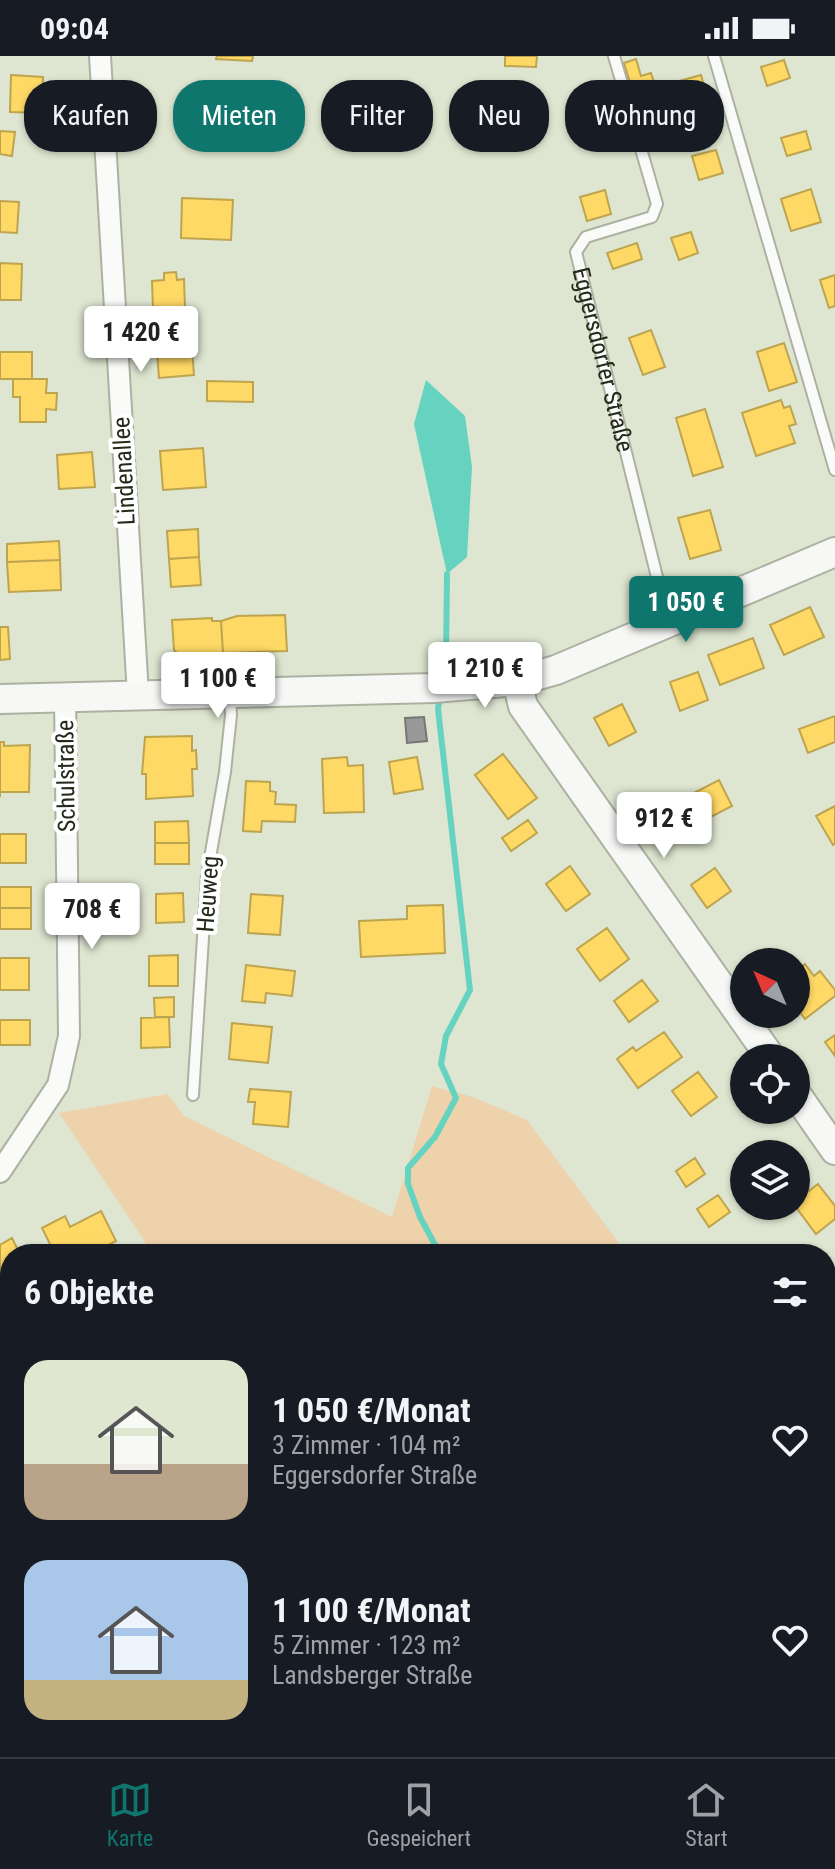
<!DOCTYPE html>
<html lang="de">
<meta charset="utf-8">
<style>
body{margin:0;font-family:"Roboto Condensed",sans-serif;background:#242831;color:#f1f3f6;height:100vh;display:flex;flex-direction:column;font-size:30px;white-space:nowrap}
*{box-sizing:border-box;margin:0}
p{font-size:26px;color:#9ea1a6}
.icon{flex:none;width:44px;height:44px;fill:none;stroke:currentColor;stroke-width:2;stroke-linecap:round;stroke-linejoin:round}
.map{position:relative;flex:1;overflow:hidden}
.sheet{position:absolute;left:0px;top:1188px;width:836px;height:514px;display:flex;flex-direction:column;background:#171b24;border-radius:32px 32px 0 0;box-shadow:0 2px 6px #0004}
.sheet>*{flex:none}
.top-card{position:absolute;left:24px;top:24px;width:788px;height:72px;display:flex;gap:16px}
.needle{width:52px;rotate:316deg}
.fabs{position:absolute;left:730px;top:892px;display:grid;gap:16px}
.fabs a{display:grid;place-items:center;width:80px;height:80px;border-radius:50%;background:#171b24;box-shadow:0 2px 6px #0004;font-size:40px}
.price{position:absolute;translate:-50% -68px;padding:0 18px;border-radius:8px;background:#fff;color:#222;font-size:26px;line-height:52px;filter:drop-shadow(0 2px 4px #0008)}
.price::after{content:'';position:absolute;left:50%;top:48px;width:24px;height:18px;margin-left:-12px;background:inherit;clip-path:polygon(0 0,100% 0,50% 100%)}
.price.active{background:#0f766e;color:#fff}
ul{padding:0;list-style:none}
li{display:flex;align-items:center;gap:24px;height:200px;padding:0 24px}
li span{display:grid;place-items:center;flex:none;width:224px;height:160px;border-radius:24px;color:#555}
li>.icon{margin-inline-start:auto}
span .icon{width:96px;height:96px;fill:#fffc;stroke-width:1}
li b{font-size:34px}
h2{display:flex;justify-content:space-between;align-items:center;height:96px;padding:0 24px;font-size:34px}
.tag{padding:0 28px;border-radius:32px;background:#171b24;box-shadow:0 2px 6px #0004;font-size:28px;line-height:72px}
.tag.active{background:#0f766e;color:#fff}
.status{display:flex;justify-content:space-between;align-items:center;height:56px;padding:0 40px;background:#171b24;direction:ltr}
.status svg{height:22px;fill:currentColor}
.menu{display:flex;justify-content:space-around;align-items:center;height:112px;border-top:2px solid #363941;background:#171b24;font-size:22px;color:#9ea1a6}
.menu a{display:grid;justify-items:center;gap:4px}
.menu .active{color:#0f766e}
.map>svg:first-child{display:block}
.green{fill:#edd2ac}
.water{fill:#66d3c0}
.homes{fill:#ffd966;stroke:#bda44f;stroke-width:2}
.industry{fill:#999;stroke:#767773;stroke-width:2}
.lines{fill:none;stroke-linecap:round;stroke-linejoin:round}
.stream{stroke:#66d3c0;stroke-width:6}
.lane-casing{stroke:#acb2a2;stroke-width:14}
.street-casing{stroke:#acb2a2;stroke-width:24}
.secondary-casing{stroke:#acb2a2;stroke-width:32}
.lane{stroke:#fafbf8;stroke-width:10}
.street{stroke:#fafbf8;stroke-width:20}
.secondary{stroke:#f7f7f6;stroke-width:28}
.labels{text-anchor:middle;dominant-baseline:central;stroke-width:8;stroke-linejoin:round;paint-order:stroke}
.street-label{font-size:24px;fill:#24291a;stroke:#fff}
</style>
<div class="status"><b>09:04</b><svg viewBox="0 0 49 12"><path d="M0 12V9h3v3zM5 12V6h3v6zM10 12V3h3v9zM15 12V0h3v12zM26 1h20v11H26zM47 4h2v5h-2z"/></svg></div>
<div class="map">
<svg width="835" height="1701" viewBox="0 0 835 1701">
<rect width="100%" height="100%" fill="#dee6d1"/>
<path class="green" d="M432 1030 473 1041 527 1064 627 1198H153L59 1057 168 1038 184 1060 392 1161Z
M154 1692H771L772 1701H157Z"/>
<path class="water" d="M426 324 465 360 472 411 467 501 447 518 414 368Z"/>
<path class="homes" d="M217 0H253L252 5 216 3Z
M505 0H537L536 11 505 10Z
M636 3 641 20 651 17 654 26 632 33 624 7Z
M784 4 790 22 767 30 761 11Z
M11 19 43 21 42 57 10 56Z
M701 19 706 37 677 45 672 27Z
M653 26 656 36 650 38 654 50 640 54 634 32Z
M215 33 259 34 258 68 215 67Z
M0 75 15 76 12 100 0 98Z
M806 75 811 93 787 100 781 82Z
M716 94 723 117 699 124 692 100Z
M811 133 821 166 791 175 781 143Z
M605 134 611 158 587 165 580 141Z
M182 142 233 144 231 184 181 182Z
M0 145 19 146 17 177 0 176Z
M691 176 698 197 679 204 671 182Z
M637 187 642 203 613 213 607 197Z
M0 207 22 208 21 244H0Z
M176 216 177 224 184 223 185 252 153 254 152 225 164 224V217Z
M835 219V250L829 252 820 224Z
M651 274 665 311 643 319 629 282Z
M191 279 194 319 159 322 156 282Z
M784 287 797 326 769 335 757 296Z
M0 296H32V323H0Z
M13 323H47L46 337H57L56 354 46 353V366H20V341H13Z
M207 325 253 326V346L207 345Z
M781 344 784 352 790 350 796 368 789 370 795 387 756 400 742 357Z
M705 353 723 411 693 420 676 362Z
M203 392 206 431 163 434 160 395Z
M92 396 95 431 59 433 57 399Z
M710 454 721 494 690 503 678 462Z
M198 473 199 501 169 503 167 475Z
M59 485 60 504 7 506V488Z
M199 501 201 529 171 531 169 503Z
M60 504 61 534 9 536 7 506Z
M810 551 824 581 784 599 770 569Z
M285 559 287 595 223 597 221 565 237 560Z
M212 562V565H221L223 597 179 599 174 594 172 564Z
M0 571H8L10 603 0 604Z
M753 582 764 612 720 629 708 599Z
M698 616 708 644 680 655 670 626Z
M622 648 636 676 609 690 594 662Z
M835 660V686L808 697 799 673Z
M192 680V695L196 694 197 713H192L193 740 146 743V718H142L145 681Z
M0 686H4V690L30 689 29 736H0V741Z
M503 698 537 742 508 763 475 719Z
M347 701 348 710 363 709 364 756 324 757 322 703Z
M417 701 423 733 394 738 389 706Z
M719 724 732 750 703 765 690 739Z
M246 725 270 726V735L276 736 275 748 296 749 295 766 262 765 261 776 243 775Z
M835 750V787L833 789 816 760Z
M528 764 537 777 511 795 502 782Z
M188 765 189 787H155V766Z
M0 778H26V807H0Z
M155 787H189V808H155Z
M570 810 590 838 566 855 546 828Z
M715 812 731 835 707 852 691 829Z
M0 831H31V852H0Z
M183 837 184 866 156 867V838Z
M251 838 283 840 280 879 248 877Z
M443 849 445 897 361 901 359 865 407 863V850Z
M0 852H31V873H0Z
M607 872 629 903 600 925 577 893Z
M178 899V930H149V900Z
M0 902H29V934H0Z
M805 908 814 920 820 915 835 934V940L805 963 796 951V915Z
M246 909 295 915 292 940 266 937 265 947 242 945Z
M642 924 658 945 629 966 614 945Z
M174 941V961H155L154 942Z
M169 961 170 991 141 992V962Z
M0 964H30V989H0Z
M232 967 272 971 268 1007 229 1003Z
M664 976 682 1001 638 1032 617 1003 633 991 636 995Z
M835 979V1000L825 986Z
M698 1016 717 1041 691 1060 672 1035Z
M250 1033 291 1036 288 1071 253 1068 255 1046H248Z
M695 1102 705 1118 686 1131 676 1115Z
M818 1128 835 1150V1163L816 1178 795 1150 796 1145Z
M718 1139 730 1156 709 1171 697 1153Z
M101 1155 116 1185 91 1198H55L42 1172 65 1160 70 1171Z
M12 1182 20 1198H10V1244L7 1245 0 1232V1189Z
M835 1339V1361L826 1363V1341Z
M835 1393V1437H834L827 1395Z
M832 1634 835 1653 826 1654V1635Z"/>
<path class="industry" d="M424 661 427 685 407 687 405 662Z"/>
<g class="lines">
<path class="stream" d="M443 622 446 603 447 518
M440 641 438 653 470 934 446 980 441 1008 456 1042 435 1081 408 1112V1128L420 1161 440 1198
M220 1701 227 1692"/>
<g class="lane-casing">
<g id="lane">
<path id="s1" d="M614 0 657 148 652 161 586 181 576 196 661 537 672 564"/>
<path d="M714 0 835 414"/>
<path d="M193 1039 207 819 225 716 231 659 230 640"/>
</g>
</g>
<g class="street-casing">
<path id="street" d="M100 0 138 639
M0 1116 58 1029 69 980 65 641"/>
</g>
<g class="secondary-casing">
<path id="secondary" d="M517 625 523 650 771 1002
M0 643 434 632 517 625 556 614 835 496
M796 1038 835 1094"/>
</g>
<use href="#lane" class="lane"/>
<use href="#street" class="street"/>
<use href="#secondary" class="secondary"/>
</g>
<g class="labels">
<g class="street-label">
<text stroke="none"><textPath href="#s1" startOffset="366">Eggersdorfer Straße</textPath></text>
<text transform="translate(124 415) rotate(-93)">Lindenallee</text>
<text transform="translate(66 720) rotate(-91)">Schulstraße</text>
<text transform="translate(208 838) rotate(-86)">Heuweg</text>
</g>
</g>
</svg>
<div class="fabs">
<a><svg class="needle" viewBox="-14 -14 28 28"><path d="M0-13l5 13h-10z" fill="#e53935"/><path d="M0 13l5-13h-10z" fill="#9ea1a6"/></svg></a>
<a><svg class="icon" aria-label="locate" viewBox="0 0 24 24"><circle cx="12" cy="12" r="6"/><path d="M12 2v4M12 18v4M2 12h4M18 12h4"/></svg></a>
<a><svg class="icon" aria-label="layers" viewBox="0 0 24 24"><path d="M12 4l9 5-9 5-9-5zM3 14l9 5 9-5"/></svg></a>
</div>
<b class="price" style="left:141px;top:318px">1 420 €</b>
<b class="price active" style="left:686px;top:588px">1 050 €</b>
<b class="price" style="left:485px;top:654px">1 210 €</b>
<b class="price" style="left:218px;top:664px">1 100 €</b>
<b class="price" style="left:664px;top:804px">912 €</b>
<b class="price" style="left:92px;top:895px">708 €</b>
<div class="top-card">
<a class="tag">Kaufen</a>
<a class="tag active">Mieten</a>
<a class="tag">Filter</a>
<a class="tag">Neu</a>
<a class="tag">Wohnung</a>
</div>
<section class="sheet">
<h2>6 Objekte<svg class="icon" aria-label="filters" viewBox="0 0 24 24"><path d="M4 7h16M4 17h16"/><circle cx="9" cy="7" r="2"/><circle cx="15" cy="17" r="2"/></svg></h2>
<ul>
<li><span style="background:linear-gradient(#dfe7d0 65%,#b9a48a 0)"><svg class="icon" aria-label="home" viewBox="0 0 24 24"><path d="M3 11l9-7 9 7M6 9v11h12V9"/></svg></span><div><b>1 050 €/Monat</b><p>3 Zimmer · 104 m²</p><p>Eggersdorfer Straße</p></div><svg class="icon" aria-label="heart" viewBox="0 0 24 24"><path d="M12 20l-8-8c-3-5 5-10 8-4 3-6 11-1 8 4z"/></svg></li>
<li><span style="background:linear-gradient(#a9c7e8 75%,#c2b280 0)"><svg class="icon" aria-label="home" viewBox="0 0 24 24"><path d="M3 11l9-7 9 7M6 9v11h12V9"/></svg></span><div><b>1 100 €/Monat</b><p>5 Zimmer · 123 m²</p><p>Landsberger Straße</p></div><svg class="icon" aria-label="heart" viewBox="0 0 24 24"><path d="M12 20l-8-8c-3-5 5-10 8-4 3-6 11-1 8 4z"/></svg></li>
</ul>
</section>
</div>
<nav class="menu">
<a class="active"><svg class="icon" aria-label="map" viewBox="0 0 24 24"><path d="M3 6l6-2 6 2 6-2v14l-6 2-6-2-6 2zM9 4v14M15 6v14"/></svg>Karte</a>
<a><svg class="icon" aria-label="saved" viewBox="0 0 24 24"><path d="M7 4h10v16l-5-4-5 4z"/></svg>Gespeichert</a>
<a><svg class="icon" aria-label="home" viewBox="0 0 24 24"><path d="M3 11l9-7 9 7M6 9v11h12V9"/></svg>Start</a>
</nav>
